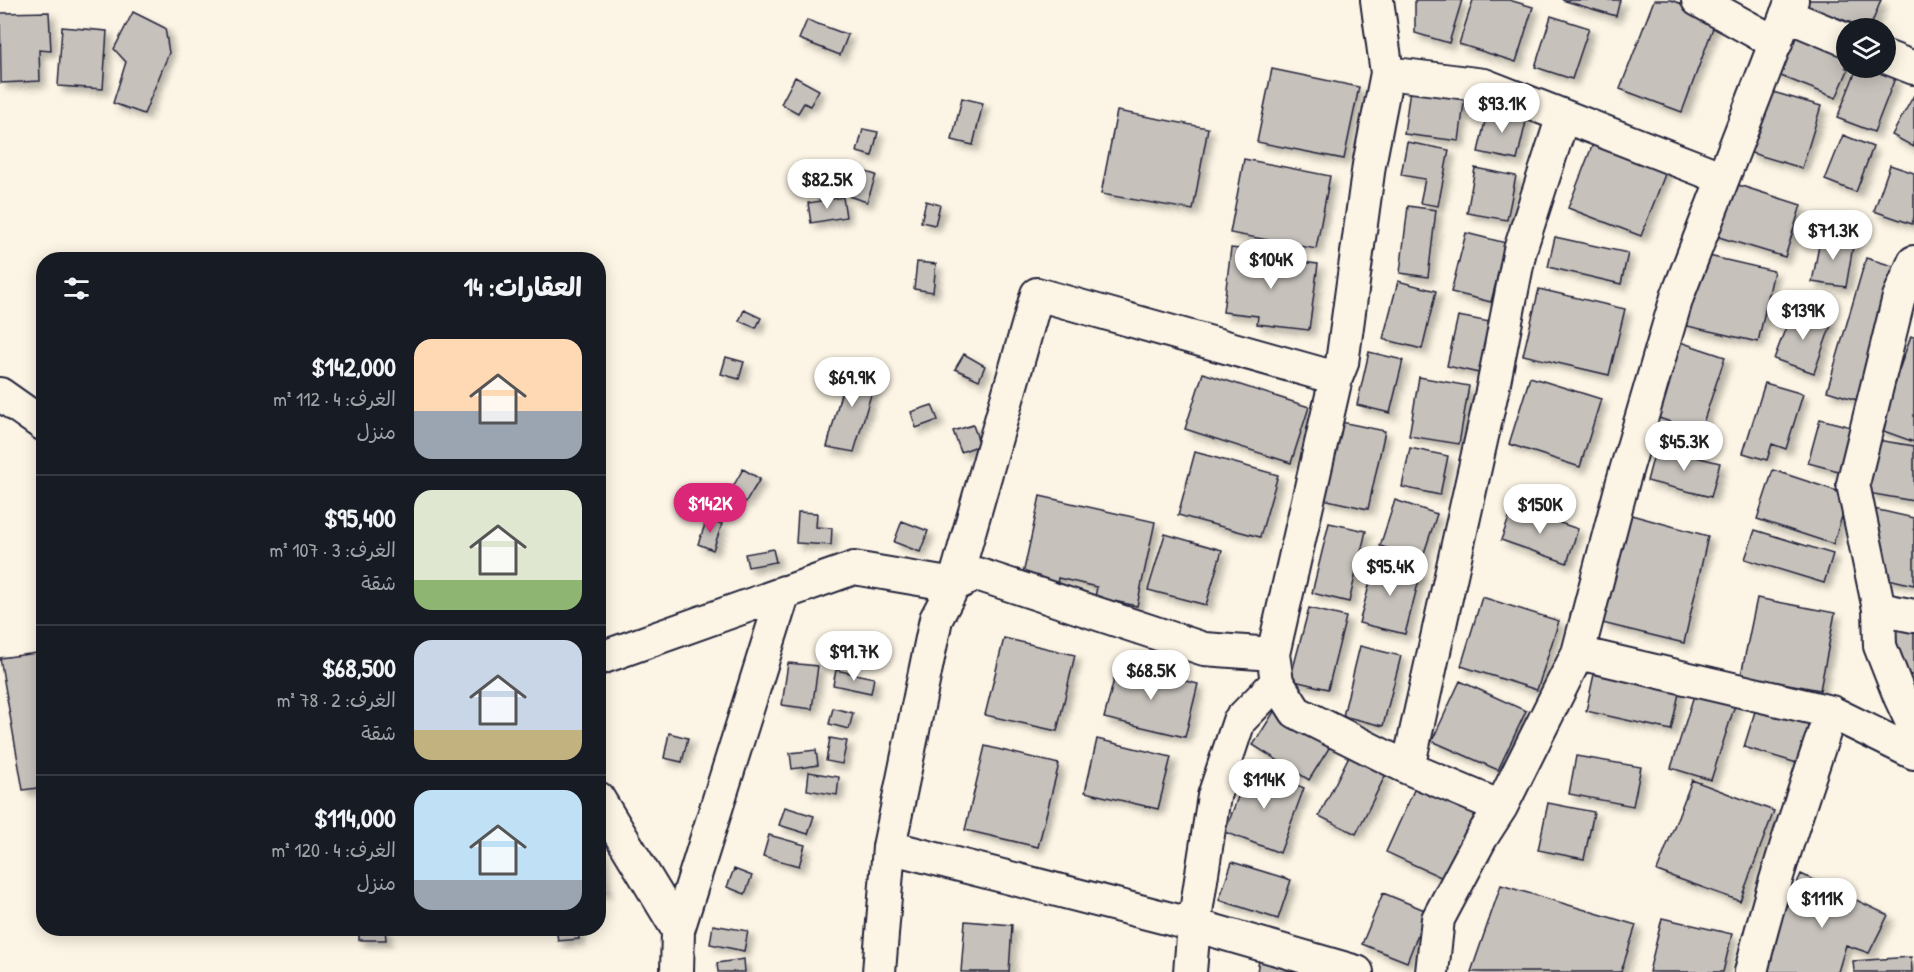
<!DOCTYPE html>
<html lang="ar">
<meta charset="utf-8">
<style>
body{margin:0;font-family:"Patrick Hand","Playpen Sans Arabic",sans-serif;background:#20242c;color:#f1f3f6;direction:rtl;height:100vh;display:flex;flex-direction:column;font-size:22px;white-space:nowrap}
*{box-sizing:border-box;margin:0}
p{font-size:20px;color:#9ea1a6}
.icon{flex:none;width:33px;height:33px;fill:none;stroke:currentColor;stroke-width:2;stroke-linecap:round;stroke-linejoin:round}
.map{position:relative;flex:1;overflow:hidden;direction:ltr}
.panel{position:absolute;left:36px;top:252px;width:570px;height:684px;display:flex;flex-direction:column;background:#171b24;border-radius:24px;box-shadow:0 3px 15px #0003;direction:rtl}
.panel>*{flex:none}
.tools{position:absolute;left:1836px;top:18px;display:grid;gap:12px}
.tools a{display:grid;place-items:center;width:60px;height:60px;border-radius:50%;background:#171b24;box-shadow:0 3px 15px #0003;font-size:30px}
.price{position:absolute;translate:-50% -51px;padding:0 14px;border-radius:21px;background:#fff;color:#222;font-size:20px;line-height:39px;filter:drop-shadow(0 2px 3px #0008)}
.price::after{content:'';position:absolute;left:50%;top:36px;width:18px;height:14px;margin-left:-9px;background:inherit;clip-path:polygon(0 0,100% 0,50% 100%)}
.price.on{background:#db2777;color:#fff}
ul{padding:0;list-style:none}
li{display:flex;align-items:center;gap:18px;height:150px;padding:0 24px}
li+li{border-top:2px solid #363941}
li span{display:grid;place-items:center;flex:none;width:168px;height:120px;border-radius:18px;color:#555}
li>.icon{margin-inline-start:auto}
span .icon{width:72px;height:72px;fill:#fffc;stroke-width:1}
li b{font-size:26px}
h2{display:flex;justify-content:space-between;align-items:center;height:72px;padding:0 24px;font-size:26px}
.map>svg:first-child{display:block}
.building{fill:#c6c1bb;stroke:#22223b;stroke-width:1.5;filter:url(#shadow)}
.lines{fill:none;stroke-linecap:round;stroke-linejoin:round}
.minor-casing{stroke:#22223b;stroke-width:36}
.minor{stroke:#fcf5e5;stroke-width:32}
</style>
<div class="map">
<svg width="1914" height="972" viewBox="0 0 1914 972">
<defs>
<filter id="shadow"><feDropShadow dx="5.5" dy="5.5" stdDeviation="3" flood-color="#0004"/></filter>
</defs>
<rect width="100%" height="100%" fill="#fcf5e5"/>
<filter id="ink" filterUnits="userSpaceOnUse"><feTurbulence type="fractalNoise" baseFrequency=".0167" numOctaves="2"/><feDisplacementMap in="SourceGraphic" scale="12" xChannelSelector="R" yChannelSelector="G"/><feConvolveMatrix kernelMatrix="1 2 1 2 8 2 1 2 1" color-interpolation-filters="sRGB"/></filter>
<g filter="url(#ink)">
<path class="building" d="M1415 0H1462L1449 43 1415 33Z
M1473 0H1509L1533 7 1516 62 1459 44Z
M1562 0H1620L1616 16Z
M1654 0H1671L1717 17 1682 112 1620 89Z
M1799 0H1881L1870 28H1865L1798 3Z
M49 12 51 51 39 50 40 81 1 83 0 13Z
M133 12 165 28 169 53 144 114 113 103 126 62 114 49Z
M1551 16 1589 28 1572 79 1535 67Z
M807 20 848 35 840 55 799 39Z
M62 27 107 31 103 89 58 86Z
M1788 29 1846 52V68H1849L1836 98 1771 72Z
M1857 68H1869L1895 78 1874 132 1837 118Z
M1272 69 1359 87 1344 159 1257 142Z
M795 77 819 90 810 106 804 103 798 113 781 104Z
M1411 81 1466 88 1459 141 1404 134Z
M1766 90 1821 106 1802 168 1748 152Z
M1914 95V147L1892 135Z
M962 98 983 103 973 145 952 140Z
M1488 108 1527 117 1517 160 1478 152Z
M1117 111 1208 128 1193 210 1101 194Z
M863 129 878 132 872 156 857 152Z
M1843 135 1873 147 1856 192 1825 180Z
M1596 136 1669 164 1641 236 1568 208Z
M1407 142 1449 150 1438 206 1420 203 1425 179 1401 175Z
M1244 159 1330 176 1316 249 1230 233Z
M1890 165 1914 173V217L1912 224 1874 211Z
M1475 168 1516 176 1507 220 1467 213Z
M856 169 876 175 867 202 848 196Z
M1729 182 1801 205 1785 257 1712 235Z
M843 197 846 217 811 223 808 203Z
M926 201 940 205 935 225 921 222Z
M1408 206 1436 210 1428 277 1400 273Z
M1466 233 1506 243 1491 302 1451 292Z
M1821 235 1854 240 1846 287 1812 282Z
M1555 237 1628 253 1621 284 1548 267Z
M1231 248 1256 251V257L1318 264 1309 330 1257 324 1258 316 1223 312Z
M1700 254 1774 271 1758 342 1683 325Z
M1866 258 1910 271 1870 404 1827 391Z
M917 262 936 264 933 292 914 289Z
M1398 281 1436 291 1422 349 1383 339Z
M1539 289 1625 309 1609 375 1523 355Z
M1793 308 1832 322 1814 373 1774 359Z
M744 310 761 318 756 328 739 321Z
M1458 316 1490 322 1479 373 1447 366Z
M1911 336 1914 337V442L1878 429Z
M1674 340 1725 357 1700 432 1650 415Z
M1369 352 1403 360 1390 413 1357 405Z
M964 354 985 366 979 380 955 369Z
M726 357 744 362 739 379 721 374Z
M849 363 878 371 854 452 827 447Z
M1203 373 1309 407 1291 463 1185 429Z
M1419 377 1469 386 1459 444 1409 436Z
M1530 377 1601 399 1580 467 1509 444Z
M1765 383 1803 394 1786 449 1772 444 1767 460 1743 453Z
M932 405 938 420 916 428 911 412Z
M1820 419 1862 430 1850 474 1808 463Z
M1341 422 1385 431 1368 509 1323 499Z
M973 425 980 445 961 452 953 431Z
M1877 440 1914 446V501L1868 493Z
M1656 447 1720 463 1711 497 1647 481Z
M1410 448 1448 456 1440 495 1402 487Z
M1195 452 1278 475 1260 537 1178 515Z
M743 469 760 479 746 502 730 492Z
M1773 470 1849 495 1833 544 1757 519Z
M1040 496 1155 522 1137 606 1095 597 1097 587 1058 578 1057 586 1022 579Z
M1395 500 1437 514 1422 559 1380 546Z
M1513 507 1578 529 1567 563 1501 540Z
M1865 507 1914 518V585L1871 575Z
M798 512 817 513 816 527 832 528 831 545 796 543Z
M1624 513 1708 536 1684 643 1602 623Z
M707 519 722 524 713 550 698 544Z
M902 521 928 531 920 552 894 542Z
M1329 523 1366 531 1349 602 1312 593Z
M1755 530 1833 554 1824 583 1745 559Z
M1165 534 1222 550 1206 605 1148 590Z
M773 549 776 562 748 567 745 554Z
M1376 560 1421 572 1405 634 1359 623Z
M1482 597 1559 621 1537 690 1461 666Z
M1757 598 1835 613 1820 690 1741 675Z
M1309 608 1346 617 1328 689 1290 680Z
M1895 625 1914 626V675L1892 674Z
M1004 638 1075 655 1057 731 985 715Z
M1360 646 1401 656 1383 726 1343 716Z
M44 652V787L23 790 0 658Z
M788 663 818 666 812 709 782 705Z
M1118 664 1198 684 1185 737 1104 718Z
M1596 665 1681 684 1671 730 1586 711Z
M836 670 874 678 871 693 833 685Z
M1460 681 1526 711 1498 770 1432 741Z
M1696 689 1736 702 1711 780 1671 768Z
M1757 705 1811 721 1797 763 1744 747Z
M833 708 853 713 849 729 829 724Z
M1275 710 1331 745 1309 780 1253 745Z
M669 733 688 738 682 762 664 758Z
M830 738 847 741 842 764 826 761Z
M1097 739 1171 757 1158 809 1085 792Z
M985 746 1059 764 1038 847 965 830Z
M816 750 818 765 792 769 790 753Z
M1349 756 1386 774 1356 834 1319 816Z
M1576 756 1641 767 1633 806 1569 794Z
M1249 767 1304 788 1280 853 1225 832Z
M809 772 839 777 837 795 807 790Z
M1419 779 1479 805 1445 879 1386 852Z
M1692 780 1774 811 1740 901 1657 871Z
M1548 803 1594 812 1584 859 1538 850Z
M785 807 814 816 808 834 779 825Z
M769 835 805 845 799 866 763 856Z
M598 850H601L605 891 598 892Z
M1232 862 1291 880 1278 919 1219 900Z
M734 869 752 876 745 894 727 887Z
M1801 874 1888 915 1869 953 1846 945 1838 972H1765L1780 921Z
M1501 885 1636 925 1621 972H1471Z
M1383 893 1427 911 1407 962 1362 944Z
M1662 918 1732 934 1723 972H1649Z
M965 921 1012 925 1009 972H961Z
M713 925 748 931 744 951 710 944Z
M359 928H385L386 940H359Z
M556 928H578L579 939 558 941Z
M1911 957 1912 972H1854L1853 961Z
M744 959 745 972H718L717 963Z
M1259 960 1313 972H1257Z"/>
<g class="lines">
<g class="minor-casing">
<path id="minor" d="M1377 0 1387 73 1369 165 1342 363 1336 378 1273 654 1277 682 1296 712 1408 768 1501 807
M1698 0 1776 43
M1786 15 1846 40
M1886 57 1914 68
M1387 73 1484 85 1723 178
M1914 262 1899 297 1853 484 1879 609 1880 646 1900 697 1914 727
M0 394 44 425
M1879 609 1914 616
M1578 653 1831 712 1914 753
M598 659 854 568 954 585 1037 294 1336 378
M1408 768 1493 387 1520 250 1563 116
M598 798 678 930
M889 847 1194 925 1357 972
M677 972 678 930 784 592
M879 972 889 847 936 619 954 585 977 574 1204 649 1273 654
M1190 972 1194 925 1214 796 1239 721 1277 682
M1432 972 1438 919 1481 838 1501 807 1578 653 1623 481 1677 297 1792 0
M1751 972C1772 883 1802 798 1831 712"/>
</g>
<use href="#minor" class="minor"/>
</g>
</g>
</svg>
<div class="tools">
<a><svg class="icon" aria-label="layers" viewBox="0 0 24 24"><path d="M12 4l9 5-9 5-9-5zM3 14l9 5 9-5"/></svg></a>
</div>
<b class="price" style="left:1502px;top:134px">$93.1K</b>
<b class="price" style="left:827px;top:210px">$82.5K</b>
<b class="price" style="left:1833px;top:261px">$71.3K</b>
<b class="price" style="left:1271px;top:290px">$104K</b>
<b class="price" style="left:1803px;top:341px">$139K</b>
<b class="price" style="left:852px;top:408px">$69.9K</b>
<b class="price" style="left:1684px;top:472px">$45.3K</b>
<b class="price on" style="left:710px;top:534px">$142K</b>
<b class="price" style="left:1540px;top:535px">$150K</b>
<b class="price" style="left:1390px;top:597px">$95.4K</b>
<b class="price" style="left:854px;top:682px">$91.7K</b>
<b class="price" style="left:1151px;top:701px">$68.5K</b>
<b class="price" style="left:1264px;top:810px">$114K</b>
<b class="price" style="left:1822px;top:929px">$111K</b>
<section class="panel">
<h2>العقارات: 14<svg class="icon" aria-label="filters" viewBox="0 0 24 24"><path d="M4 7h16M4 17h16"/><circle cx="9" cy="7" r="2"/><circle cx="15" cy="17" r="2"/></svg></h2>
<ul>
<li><span style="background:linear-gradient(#ffd9b3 60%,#9aa5b1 0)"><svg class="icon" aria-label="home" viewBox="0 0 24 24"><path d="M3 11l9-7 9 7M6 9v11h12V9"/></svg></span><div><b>$142,000</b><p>الغرف: 4 · 112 m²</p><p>منزل</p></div></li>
<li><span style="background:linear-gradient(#dfe7d0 75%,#8fb573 0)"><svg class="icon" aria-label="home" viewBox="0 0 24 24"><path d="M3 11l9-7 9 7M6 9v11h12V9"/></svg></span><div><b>$95,400</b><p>الغرف: 3 · 107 m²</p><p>شقة</p></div></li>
<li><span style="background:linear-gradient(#c9d6e8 75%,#c2b280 0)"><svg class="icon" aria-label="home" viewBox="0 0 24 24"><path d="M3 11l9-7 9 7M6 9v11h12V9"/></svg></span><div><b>$68,500</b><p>الغرف: 2 · 78 m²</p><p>شقة</p></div></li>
<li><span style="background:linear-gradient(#bfe0f5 75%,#9aa5b1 0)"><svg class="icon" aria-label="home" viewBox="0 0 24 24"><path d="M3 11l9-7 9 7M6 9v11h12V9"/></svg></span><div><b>$114,000</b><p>الغرف: 4 · 120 m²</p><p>منزل</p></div></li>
</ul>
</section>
</div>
